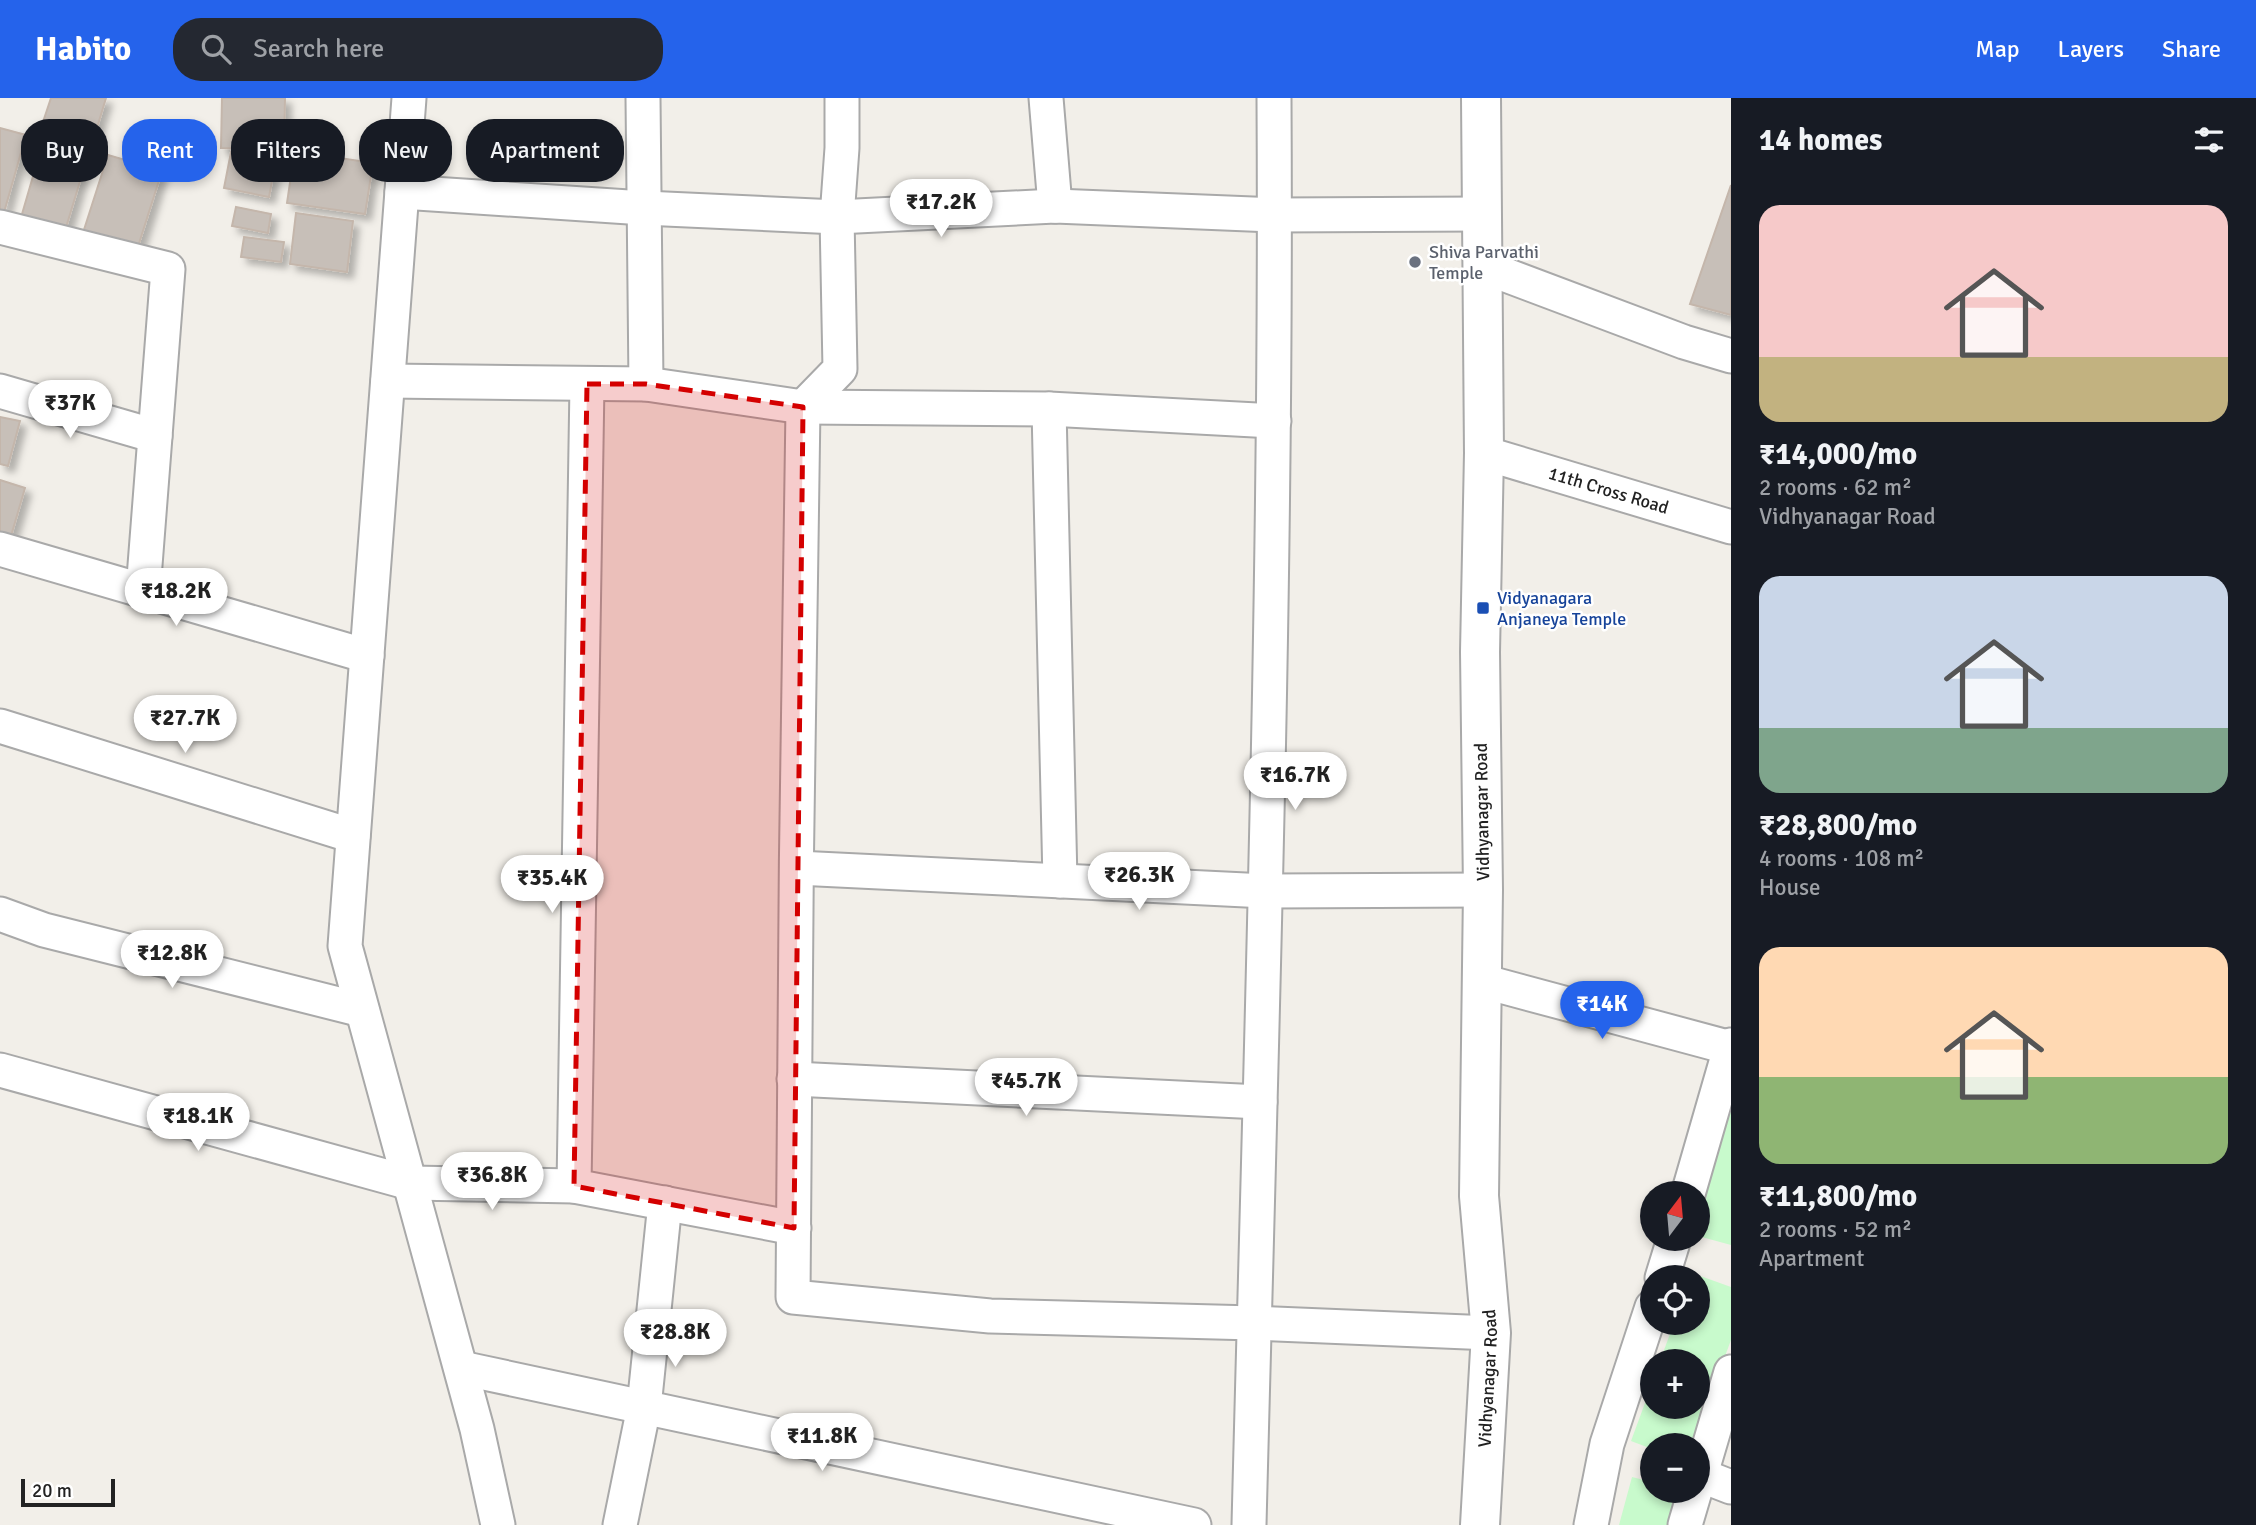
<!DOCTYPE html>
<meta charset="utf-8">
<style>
body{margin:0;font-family:Signika,sans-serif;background:#242831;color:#f1f3f6;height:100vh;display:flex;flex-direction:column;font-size:26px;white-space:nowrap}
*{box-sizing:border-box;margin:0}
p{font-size:23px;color:#9ea1a6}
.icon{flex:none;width:38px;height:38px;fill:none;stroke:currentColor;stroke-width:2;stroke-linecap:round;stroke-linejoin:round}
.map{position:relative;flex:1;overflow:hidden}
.sheet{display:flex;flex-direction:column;background:#171b24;width:525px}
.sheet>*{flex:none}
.hud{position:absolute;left:21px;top:21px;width:665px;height:63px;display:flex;gap:14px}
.needle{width:46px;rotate:16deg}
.controls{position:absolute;left:1640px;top:1083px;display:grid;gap:14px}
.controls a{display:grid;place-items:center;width:70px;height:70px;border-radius:50%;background:#171b24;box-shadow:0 4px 10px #0003;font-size:35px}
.scale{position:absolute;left:21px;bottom:18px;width:94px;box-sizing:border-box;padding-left:7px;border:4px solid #222;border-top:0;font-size:19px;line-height:24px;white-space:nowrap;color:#222;-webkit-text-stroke:5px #fff;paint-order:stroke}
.price{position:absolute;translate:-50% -60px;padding:0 16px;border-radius:24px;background:#fff;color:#222;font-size:23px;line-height:46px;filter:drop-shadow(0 2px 4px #0008)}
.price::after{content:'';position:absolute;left:50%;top:42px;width:21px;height:16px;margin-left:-10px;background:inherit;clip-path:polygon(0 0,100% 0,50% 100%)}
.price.current{background:#2563eb;color:#fff}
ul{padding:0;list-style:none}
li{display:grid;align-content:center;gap:14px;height:371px;padding:0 28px}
li span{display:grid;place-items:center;height:217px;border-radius:21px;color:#555}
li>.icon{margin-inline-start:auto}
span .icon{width:126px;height:126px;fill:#fffc;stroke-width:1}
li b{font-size:30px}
h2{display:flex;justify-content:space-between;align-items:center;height:84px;padding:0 28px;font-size:30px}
.pill{padding:0 24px;border-radius:28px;background:#171b24;box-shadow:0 4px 10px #0003;font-size:24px;line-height:63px}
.pill.current{background:#2563eb;color:#fff}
header{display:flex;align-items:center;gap:42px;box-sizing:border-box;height:98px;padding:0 35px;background:#2563eb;color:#fff}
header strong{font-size:33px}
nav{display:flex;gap:38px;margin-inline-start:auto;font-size:24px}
.search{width:490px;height:63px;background:#242831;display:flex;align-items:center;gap:18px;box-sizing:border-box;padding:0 24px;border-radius:28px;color:#9ea1a6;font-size:26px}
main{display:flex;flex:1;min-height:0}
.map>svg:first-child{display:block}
.park{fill:#c8facc}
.building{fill:#c7bfb8;stroke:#c4b6ab;stroke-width:2;filter:url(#shadow)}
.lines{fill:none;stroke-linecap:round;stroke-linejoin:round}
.minor-casing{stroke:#a9a9a9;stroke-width:37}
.tertiary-casing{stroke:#a9a9a9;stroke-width:42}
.minor{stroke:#fff;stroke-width:33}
.tertiary{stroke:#fff;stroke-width:38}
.marked{fill:#d40000;fill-opacity:0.2;stroke:#d40000;stroke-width:5;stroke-dasharray:14 9;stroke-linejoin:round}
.worship-dot{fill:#6b7280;stroke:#fff;stroke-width:2.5}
.transit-dot{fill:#1a4fb4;stroke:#fff;stroke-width:2.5}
.labels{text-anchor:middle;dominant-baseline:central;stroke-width:5;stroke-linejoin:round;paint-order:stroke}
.worship-label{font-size:18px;fill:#5b616d;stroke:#fff;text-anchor:start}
.street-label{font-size:18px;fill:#222;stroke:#fff}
.transit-label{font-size:18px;fill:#164399;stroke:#fff;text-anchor:start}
</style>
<header>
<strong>Habito</strong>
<div class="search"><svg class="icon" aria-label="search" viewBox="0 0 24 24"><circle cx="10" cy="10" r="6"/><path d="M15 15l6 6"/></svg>Search here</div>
<nav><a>Map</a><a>Layers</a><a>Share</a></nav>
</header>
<main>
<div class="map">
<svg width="1731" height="1427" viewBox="0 0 1731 1427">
<defs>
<filter id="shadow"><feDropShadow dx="6" dy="6" stdDeviation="3.5" flood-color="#0004"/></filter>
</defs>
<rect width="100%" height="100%" fill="#f2efe9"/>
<path class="park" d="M1731 1008V1147L1698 1138V1125Z
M1692 1175 1731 1189V1242L1692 1347 1652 1348V1351L1631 1343 1652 1286V1309H1698V1264L1660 1263 1674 1225H1698V1180L1691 1179Z
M1632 1379 1652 1384V1393H1685L1679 1427H1619Z"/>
<path class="building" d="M51 0H106L93 43 42 27Z
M222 0H285L284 52 221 50Z
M0 30 26 37 3 118H0Z
M43 44 88 57 64 136 20 123Z
M231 54 276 62 269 99 224 90Z
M108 57 162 73 135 158 81 141Z
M320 57 373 65 365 116 287 105 291 78 316 81Z
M1731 87V217L1690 206Z
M236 109 271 116 268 135 232 128Z
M296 115 353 123 347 174 290 166Z
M244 139 284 144 281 164 241 159Z
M0 319 20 323 8 368 0 366Z
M0 382 25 390 11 438 0 435Z"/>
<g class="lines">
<g class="minor-casing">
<g id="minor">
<path d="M409 0 345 848 477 1331 498 1427"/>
<path d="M643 0 646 286"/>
<path d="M842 0V50L837 119 840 271 803 309C798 606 794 902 793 1199L990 1218 1254 1225 1491 1235"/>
<path d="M1046 0 1055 108"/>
<path d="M402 94 644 110 837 119 1055 108 1275 117 1481 116"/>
<path d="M0 129 168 171 143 493"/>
<path d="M1482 168 1684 244 1731 258"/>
<path d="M388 283 646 286 803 309 1049 311 1274 323"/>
<path d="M587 286 574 1088 794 1130"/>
<path d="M0 293 155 338"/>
<path d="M1049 311 1060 783"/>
<path id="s1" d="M1484 355 1731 429"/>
<path d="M0 451 367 558"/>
<path d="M0 628 353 738"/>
<path d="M797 770 1266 793 1483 792"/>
<path d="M0 816 44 832 362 912"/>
<path d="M1482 883 1731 950"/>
<path d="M0 972 410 1085 574 1088"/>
<path d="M794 981 1260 1004"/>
<path d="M1688 1096 1731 947"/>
<path d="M1662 1180 1674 1141"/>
<path d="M461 1270 1194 1427"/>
<path d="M1700 1377 1731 1389"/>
<path d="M1698 1386 1731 1274"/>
<path d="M620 1427 644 1309 665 1105"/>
<path d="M1249 1427C1261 951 1277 476 1274 0"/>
<path d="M1591 1427 1607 1346 1652 1209"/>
<path d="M1685 1427 1695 1393"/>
</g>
</g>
<g class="tertiary-casing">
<g id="tertiary">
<path id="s2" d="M1480 1427 1491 1235 1479 1098 1483 792 1480 554 1484 355 1481 0"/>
</g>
</g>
<use href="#minor" class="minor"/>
<use href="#tertiary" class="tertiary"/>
</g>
<path class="marked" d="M587 286H646L803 309 794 1130 574 1088Z"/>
<circle class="worship-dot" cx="1415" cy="164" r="7"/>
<rect class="transit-dot" x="1476" y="503" width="14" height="14" rx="3.5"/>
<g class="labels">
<g class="worship-label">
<text x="1429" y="154">Shiva Parvathi<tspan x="1429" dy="21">Temple</tspan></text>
</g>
<g class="street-label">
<text stroke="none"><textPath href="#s1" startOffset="130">11th Cross Road</textPath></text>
<text transform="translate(1482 714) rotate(-91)">Vidhyanagar Road</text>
<text stroke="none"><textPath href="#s2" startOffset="147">Vidhyanagar Road</textPath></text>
</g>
<g class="transit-label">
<text x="1497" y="500">Vidyanagara<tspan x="1497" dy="21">Anjaneya Temple</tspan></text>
</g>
</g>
</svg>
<div class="controls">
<a><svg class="needle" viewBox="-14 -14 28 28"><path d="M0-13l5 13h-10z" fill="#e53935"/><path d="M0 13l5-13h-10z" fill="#9ea1a6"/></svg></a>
<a><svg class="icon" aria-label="locate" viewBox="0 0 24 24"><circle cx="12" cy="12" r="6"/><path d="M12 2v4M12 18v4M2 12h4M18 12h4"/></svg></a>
<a>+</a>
<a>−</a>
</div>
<div class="scale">20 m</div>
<b class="price" style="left:941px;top:141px">₹17.2K</b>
<b class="price" style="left:70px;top:342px">₹37K</b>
<b class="price" style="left:176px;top:530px">₹18.2K</b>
<b class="price" style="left:185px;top:657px">₹27.7K</b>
<b class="price" style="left:1295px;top:714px">₹16.7K</b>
<b class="price" style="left:1139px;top:814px">₹26.3K</b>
<b class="price" style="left:552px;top:817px">₹35.4K</b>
<b class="price" style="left:172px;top:892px">₹12.8K</b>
<b class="price current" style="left:1602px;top:943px">₹14K</b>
<b class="price" style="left:1026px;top:1020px">₹45.7K</b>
<b class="price" style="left:198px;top:1055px">₹18.1K</b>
<b class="price" style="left:492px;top:1114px">₹36.8K</b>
<b class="price" style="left:675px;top:1271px">₹28.8K</b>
<b class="price" style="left:822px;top:1375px">₹11.8K</b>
<div class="hud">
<a class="pill">Buy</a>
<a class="pill current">Rent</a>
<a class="pill">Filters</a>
<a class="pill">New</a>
<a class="pill">Apartment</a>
</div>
</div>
<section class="sheet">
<h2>14 homes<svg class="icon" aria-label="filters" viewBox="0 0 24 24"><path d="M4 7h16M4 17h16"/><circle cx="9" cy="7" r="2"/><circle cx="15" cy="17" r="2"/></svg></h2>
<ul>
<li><span style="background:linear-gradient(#f6c9c9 70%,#c2b280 0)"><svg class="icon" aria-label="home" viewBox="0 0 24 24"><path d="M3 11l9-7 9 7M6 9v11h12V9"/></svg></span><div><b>₹14,000/mo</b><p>2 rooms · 62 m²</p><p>Vidhyanagar Road</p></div></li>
<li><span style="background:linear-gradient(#c9d6e8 70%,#7fa58c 0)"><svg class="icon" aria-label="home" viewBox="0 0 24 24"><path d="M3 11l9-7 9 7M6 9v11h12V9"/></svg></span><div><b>₹28,800/mo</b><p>4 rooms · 108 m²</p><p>House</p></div></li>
<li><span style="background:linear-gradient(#ffd9b3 60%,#8fb573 0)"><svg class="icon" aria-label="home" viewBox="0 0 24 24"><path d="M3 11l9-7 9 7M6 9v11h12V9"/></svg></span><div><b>₹11,800/mo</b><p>2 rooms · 52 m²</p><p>Apartment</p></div></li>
</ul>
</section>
</main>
